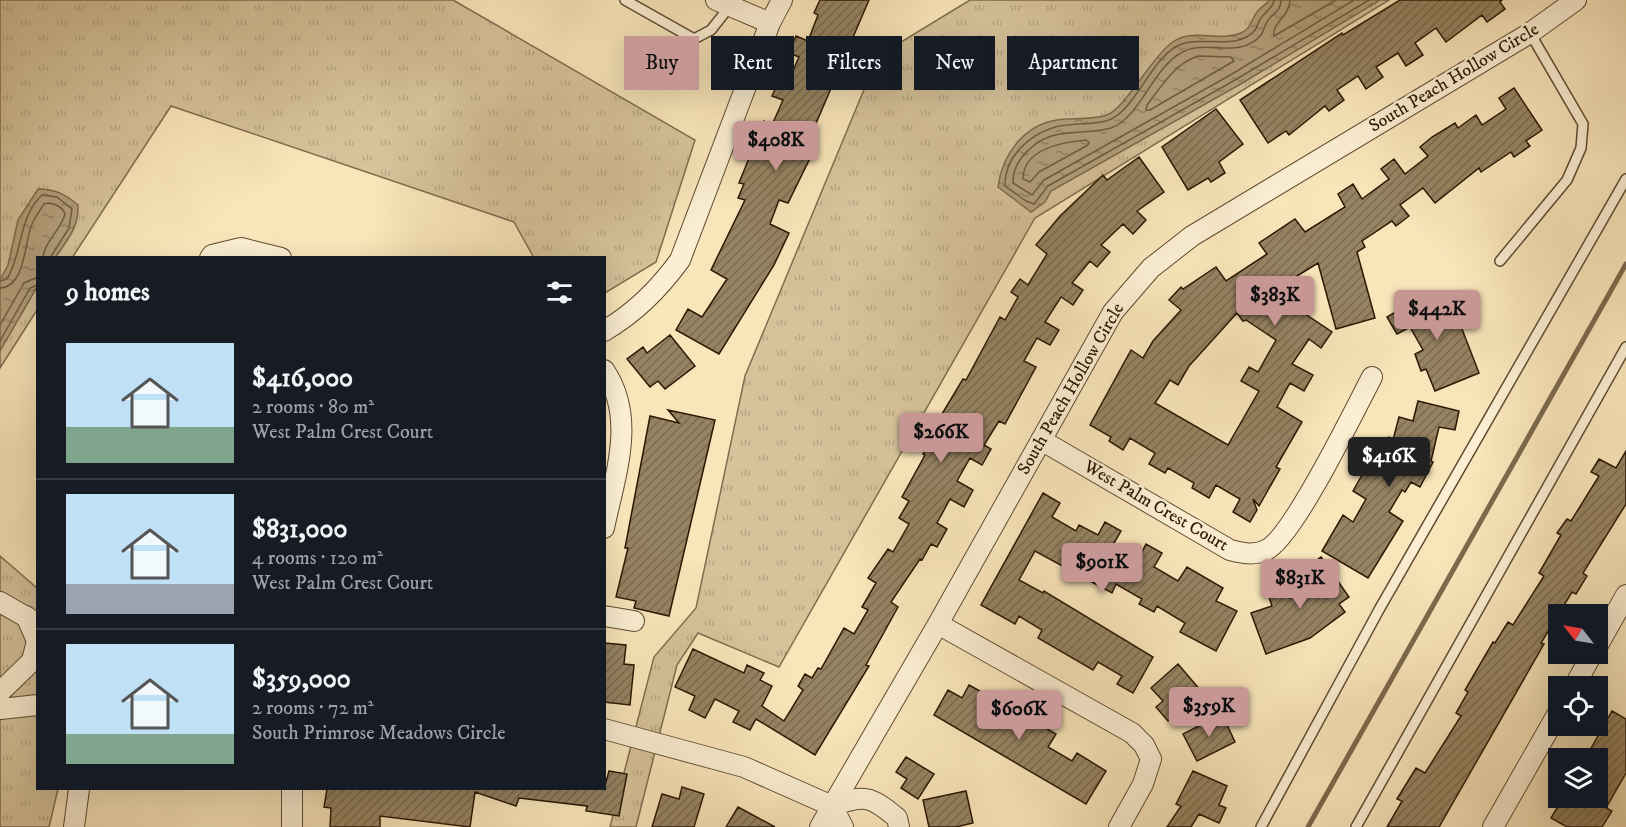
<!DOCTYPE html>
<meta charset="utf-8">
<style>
body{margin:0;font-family:"IM FELL DW Pica",serif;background:#20242c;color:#f1f3f6;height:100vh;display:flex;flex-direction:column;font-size:22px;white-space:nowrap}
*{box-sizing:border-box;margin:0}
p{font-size:20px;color:#9ea1a6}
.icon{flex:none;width:33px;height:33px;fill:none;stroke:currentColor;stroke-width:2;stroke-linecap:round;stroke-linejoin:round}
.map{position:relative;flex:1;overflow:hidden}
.drawer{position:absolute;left:36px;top:256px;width:570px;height:534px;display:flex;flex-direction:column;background:#171b24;border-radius:0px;box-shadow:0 6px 24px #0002}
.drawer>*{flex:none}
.guide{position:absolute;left:624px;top:36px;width:570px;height:54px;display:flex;gap:12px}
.needle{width:39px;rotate:301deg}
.controls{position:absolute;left:1548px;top:604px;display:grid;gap:12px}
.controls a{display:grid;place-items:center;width:60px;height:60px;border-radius:0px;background:#171b24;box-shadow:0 6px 24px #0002;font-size:30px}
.price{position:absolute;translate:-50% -51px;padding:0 14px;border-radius:6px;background:#c59692;color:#111;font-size:20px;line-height:39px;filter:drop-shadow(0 2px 3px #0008)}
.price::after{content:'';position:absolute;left:50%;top:36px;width:18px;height:14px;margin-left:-9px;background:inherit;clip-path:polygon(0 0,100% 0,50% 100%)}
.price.selected{background:#222;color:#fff}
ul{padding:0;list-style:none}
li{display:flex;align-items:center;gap:18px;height:150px;padding:0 30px}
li+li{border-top:2px solid #363941}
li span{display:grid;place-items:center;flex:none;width:168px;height:120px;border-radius:0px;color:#555}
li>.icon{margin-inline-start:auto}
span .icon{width:72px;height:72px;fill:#fffc;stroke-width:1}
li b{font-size:26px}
h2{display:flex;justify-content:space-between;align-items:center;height:72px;padding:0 30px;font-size:26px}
.tag{padding:0 21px;border-radius:0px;background:#171b24;box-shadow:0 6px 24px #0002;font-size:21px;line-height:54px}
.tag.selected{background:#c59692;color:#111}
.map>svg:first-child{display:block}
.grass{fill:url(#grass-tufts);stroke:#806d4f;stroke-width:1.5}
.water{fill:url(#water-ripples);stroke:#7d694c;stroke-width:1.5}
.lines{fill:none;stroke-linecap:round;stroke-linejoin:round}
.shore{stroke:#6f5c40;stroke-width:1.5}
.stream{stroke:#7d694c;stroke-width:5}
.building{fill:url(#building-hatch);stroke:#2b1803;stroke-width:1.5;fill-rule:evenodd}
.service-casing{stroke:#5e4b31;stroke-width:12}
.minor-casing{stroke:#5e4b31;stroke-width:22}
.service{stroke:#fbeed2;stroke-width:9}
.minor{stroke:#fbeed2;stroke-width:20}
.labels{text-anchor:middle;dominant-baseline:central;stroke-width:5;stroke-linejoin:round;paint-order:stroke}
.street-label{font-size:18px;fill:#2b1803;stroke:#fbeed2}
</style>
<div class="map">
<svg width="1626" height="827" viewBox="0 0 1626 827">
<defs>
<pattern id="grass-tufts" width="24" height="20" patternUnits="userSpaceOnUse" patternTransform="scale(1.5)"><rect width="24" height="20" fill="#d6c29b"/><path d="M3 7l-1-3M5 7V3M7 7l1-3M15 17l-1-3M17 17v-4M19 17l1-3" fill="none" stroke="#b8a684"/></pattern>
<pattern id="water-ripples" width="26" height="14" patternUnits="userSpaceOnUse" patternTransform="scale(1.5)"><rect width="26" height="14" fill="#b39f7c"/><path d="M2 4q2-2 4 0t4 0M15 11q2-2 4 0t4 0" fill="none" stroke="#928163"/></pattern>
<pattern id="building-hatch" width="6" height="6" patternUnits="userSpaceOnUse" patternTransform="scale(1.5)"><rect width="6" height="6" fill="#968362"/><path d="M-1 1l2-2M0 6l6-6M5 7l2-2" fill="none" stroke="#7b6a4f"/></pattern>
</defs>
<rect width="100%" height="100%" fill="#f9e5ba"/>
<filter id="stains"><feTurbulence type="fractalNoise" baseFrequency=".00333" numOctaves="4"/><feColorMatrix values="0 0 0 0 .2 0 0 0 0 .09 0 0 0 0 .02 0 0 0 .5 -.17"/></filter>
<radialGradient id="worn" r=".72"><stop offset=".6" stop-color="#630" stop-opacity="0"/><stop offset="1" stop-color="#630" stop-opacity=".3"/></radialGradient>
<path class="grass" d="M0 0H453L695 140 656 262 605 293 604 258H534L514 222 171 106 72 258H38L37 310 0 368Z
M970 0H1389L1035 218 779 667 698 633 677 665 636 827H610L654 657 696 608 745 376 878 56Z
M0 556 37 588 38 789H58L49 827H0Z"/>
<path class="water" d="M1270 0H1380L1239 85 1051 191 1045 202 1031 212 998 187C1002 156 1023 125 1057 120 1072 118 1092 120 1107 115 1124 109 1151 59 1170 44 1192 26 1218 43 1241 33 1251 29 1251 20 1257 12 1260 8 1266 4 1270 0Z
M38 189C55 189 65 194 78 205 79 228 67 240 55 258H38L37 287 0 351V280L8 265 18 220Z"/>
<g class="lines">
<path class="shore" d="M1274 0C1273 9 1265 11 1261 18 1258 21 1258 26 1255 30 1237 52 1200 34 1177 46 1150 61 1135 110 1109 120 1093 126 1072 122 1055 127 1029 135 1004 157 1005 186L1026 201 1034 204 1048 186 1235 80 1369 0
M1281 0C1281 12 1272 13 1267 22 1264 26 1264 31 1261 35 1239 61 1204 37 1179 54 1152 71 1139 118 1111 128 1095 133 1076 131 1060 134 1038 137 1012 159 1013 183L1032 195 1044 180 1232 74 1354 0
M1290 0C1290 16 1271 24 1274 36L1336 0
M1198 56 1231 57 1234 61 1150 110H1146L1147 105C1162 86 1174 64 1198 56Z
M1086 140 1089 142 1088 145 1039 172 1030 182 1023 179C1023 149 1063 142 1086 140Z
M0 281 7 279C23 253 18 217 42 195L57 197 72 209 69 228 50 258
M0 288C26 287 24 242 32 224 35 217 40 210 44 204 52 201 63 207 65 214 61 230 44 242 43 258
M0 325 24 283 38 277
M0 341 30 288 38 285"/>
<path class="stream" d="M1308 827 1626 264"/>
</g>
<path class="building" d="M820 0H869L808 142 816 146 788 203 779 200 770 224 789 233 774 265 719 354 676 330 688 309 702 317 727 279 711 270 745 200 738 198 744 184 739 183 764 121 772 125 783 100 772 96 780 78 788 82 799 57 789 53 796 36 808 41 818 15 814 13Z
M1400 0H1502L1500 2 1505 9 1487 22 1482 15 1446 42 1436 28 1415 43 1423 55 1406 66 1398 53 1376 67 1383 77 1366 89 1358 76 1337 90 1344 100 1329 111 1325 106 1289 135 1286 131 1268 143 1240 100 1342 33 1343 35Z
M1514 88 1542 130 1526 141 1530 146 1514 157 1511 152 1481 172 1479 168 1435 203 1423 188 1400 205 1409 216 1396 226 1392 221 1362 241 1365 247 1357 252 1375 318 1336 329 1318 263 1284 284 1289 291 1280 297 1332 332 1321 348 1309 339 1292 364 1313 375 1304 391 1290 383 1277 407 1302 422 1276 467 1280 469 1259 506 1253 499 1257 510 1250 522 1233 512 1240 499 1216 485 1209 498 1192 488 1194 483 1168 468 1165 473 1149 464 1155 453 1130 438 1123 450 1109 441 1111 437 1090 425 1131 350 1143 358 1153 341 1181 310 1169 300 1181 287 1183 289 1216 267 1226 281 1267 254 1259 243 1295 219 1305 232 1345 207 1338 194 1353 184 1362 199 1389 179 1381 169 1394 159 1405 174 1428 156 1420 147 1432 137 1455 123 1458 128 1476 115 1482 125 1506 109 1499 98ZM1237 313 1243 321 1246 320 1276 340 1258 372 1249 367 1241 381 1259 391 1228 445 1155 403 1170 380 1178 385 1189 366Z
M1216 109 1243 144 1219 162 1225 173 1211 182 1208 178 1188 190 1162 147Z
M1139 157 1164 192 1137 211 1146 220 1133 234 1123 224 1101 245 1110 252 1097 267 1090 261 1072 283 1083 290 1073 305 1061 297 1045 322 1059 330 1050 345 1037 338 1024 361 1036 367 1005 424 999 421 984 445 991 449 982 465 970 458 957 481 973 490 964 507 950 499 937 523 947 529 937 547 931 544 922 560 920 559 891 602 898 607 866 665 869 666 815 755 756 719 750 730 733 722 739 711 715 699 705 718 689 710 695 696 675 687 693 649 744 673 747 665 764 673 760 680 772 686 762 706 784 721 803 690 798 686 805 674 812 678 818 668 821 669 844 628 854 634 868 610 862 607 876 583 868 578 888 549 893 552 909 524 899 518 909 501 902 497 925 455 923 454 944 415 942 414 963 379 966 380 1000 317 1005 320 1018 297 1011 292 1020 279 1028 285 1047 254 1036 245 1060 216 1103 175 1107 180Z
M1430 292 1437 304 1445 299 1462 329 1479 373 1435 391 1426 369 1421 371 1415 354 1423 350 1410 327 1397 334 1387 317Z
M670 335 695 366 665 389 658 381 650 387 627 359 643 347 647 353Z
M1418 401 1459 411 1455 430 1439 427 1431 461 1433 462 1420 487 1411 482 1405 492 1402 490 1389 512 1403 521 1368 578 1322 551 1343 515 1353 522 1366 499 1353 491 1374 454 1378 457 1389 437 1393 440 1399 417 1413 421Z
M668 410 715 420 669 616 634 608 636 601 616 597 628 548H625L650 416 679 423Z
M1626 451V504L1583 573 1587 576 1576 594 1572 592 1541 643 1544 644 1439 827H1387L1402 801 1397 799 1416 768 1425 773 1461 716 1456 713 1468 692 1465 690 1493 642 1495 643 1508 622 1513 625 1544 576 1539 573 1561 535 1557 533 1567 519 1571 521 1599 476 1591 472 1599 459 1616 468Z
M1043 493 1060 503 1052 517 1076 531 1079 525 1098 535 1105 522 1121 531 1114 543 1139 558 1146 544 1162 553 1154 567 1178 581 1187 567 1223 588 1216 601 1237 611 1216 651 1180 632 1185 623 1157 606 1154 612 1139 604 1142 599 1116 584 1112 593 1035 551 1019 580 1043 593 1044 591 1153 657 1133 693 1117 684 1122 676 1098 662 1093 670 1038 638 1042 630 1019 616 1015 624 981 605Z
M1321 557 1349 597 1339 604 1345 612 1310 638 1266 654 1251 613 1272 606 1267 591 1285 585 1290 598 1314 581 1305 569Z
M604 643 626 645 624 664 634 665 630 705 604 702Z
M1178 664 1201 691 1168 721 1156 707 1163 701 1151 688Z
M969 685 1056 734 1048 747 1072 761 1077 753 1106 771 1086 804 934 715 948 690 962 698Z
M1612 711 1626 719V773L1606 808 1612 811 1602 827H1567L1551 818 1563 798H1598V759H1585Z
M1222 714 1235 742 1197 761 1183 734Z
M906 757 934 774 918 799 901 788 907 779 896 772Z
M609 771 627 774 619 816 586 811 587 806 519 798 516 806 475 792 470 827 380 816V827H330L331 808 324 807 327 789H604Z
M1193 771 1227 786 1219 805 1226 808 1219 823 1199 814 1191 827H1167L1181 806 1176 804Z
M682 787 704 794 694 827H652L662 794 679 799Z
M966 791 973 823 956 827H929L923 800Z
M738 807 775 827H726Z"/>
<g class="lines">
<g class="service-casing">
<path id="service" d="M625 0 694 39 711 30 730 6
M1500 261 1567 180 1581 148 1583 124 1530 33
M1261 827 1380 608 1626 179
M1356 827 1626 347"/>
</g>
<g class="minor-casing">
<path id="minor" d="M716 0 770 23
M210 258 212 255 241 248 281 258
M604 331C635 313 659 289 680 260L770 23 782 0
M604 370C637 418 615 475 604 528
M1041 440 1230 550C1242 553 1254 556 1266 550 1293 538 1355 409 1372 377
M0 602 35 622
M604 616 634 621
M938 624 1132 733 1144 745 1151 759 1143 784 1119 827
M1598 645 1626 595
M1574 687 1592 654
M0 692 32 661 37 641 26 616
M0 709 38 705
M604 729 744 767 832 806C864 794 871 796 897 818L899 827
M832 806 843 827
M74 827 79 789
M292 827V789
M820 827 938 624 1113 312 1151 268 1192 236 1530 33 1576 0
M1493 827 1558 713"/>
</g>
<use href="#service" class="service"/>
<use href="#minor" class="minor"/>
</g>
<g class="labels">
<g class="street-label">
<text transform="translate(1454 78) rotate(-31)">South Peach Hollow Circle</text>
<text transform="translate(1071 389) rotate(-60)">South Peach Hollow Circle</text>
<text transform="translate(1156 506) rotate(30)">West Palm Crest Court</text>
</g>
</g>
<rect width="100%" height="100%" filter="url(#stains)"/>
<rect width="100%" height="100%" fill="url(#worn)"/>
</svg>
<div class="controls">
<a><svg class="needle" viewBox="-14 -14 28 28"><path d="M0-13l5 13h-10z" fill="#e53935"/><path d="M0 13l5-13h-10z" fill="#9ea1a6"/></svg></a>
<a><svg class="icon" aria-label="locate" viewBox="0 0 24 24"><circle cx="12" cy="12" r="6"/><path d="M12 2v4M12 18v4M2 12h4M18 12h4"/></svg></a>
<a><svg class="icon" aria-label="layers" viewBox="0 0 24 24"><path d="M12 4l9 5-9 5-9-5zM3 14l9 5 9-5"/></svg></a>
</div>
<b class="price" style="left:776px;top:172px">$408K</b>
<b class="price" style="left:1275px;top:327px">$383K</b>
<b class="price" style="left:1437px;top:341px">$442K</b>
<b class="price" style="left:941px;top:464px">$266K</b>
<b class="price selected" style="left:1389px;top:488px">$416K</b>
<b class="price" style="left:1102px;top:594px">$901K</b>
<b class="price" style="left:1300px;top:610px">$831K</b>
<b class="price" style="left:1209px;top:738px">$359K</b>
<b class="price" style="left:1019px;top:741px">$606K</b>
<div class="guide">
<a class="tag selected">Buy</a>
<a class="tag">Rent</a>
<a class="tag">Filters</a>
<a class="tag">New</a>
<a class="tag">Apartment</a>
</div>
<section class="drawer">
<h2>9 homes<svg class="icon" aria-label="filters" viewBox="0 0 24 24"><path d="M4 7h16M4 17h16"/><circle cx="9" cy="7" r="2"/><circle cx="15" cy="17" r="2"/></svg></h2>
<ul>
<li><span style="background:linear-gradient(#bfe0f5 70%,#7fa58c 0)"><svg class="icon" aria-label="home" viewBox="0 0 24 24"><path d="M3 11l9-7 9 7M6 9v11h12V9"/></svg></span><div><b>$416,000</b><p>2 rooms · 80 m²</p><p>West Palm Crest Court</p></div></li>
<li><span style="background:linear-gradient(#bfe0f5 75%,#9aa5b1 0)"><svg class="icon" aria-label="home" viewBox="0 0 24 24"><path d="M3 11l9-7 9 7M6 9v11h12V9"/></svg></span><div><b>$831,000</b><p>4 rooms · 120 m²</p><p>West Palm Crest Court</p></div></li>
<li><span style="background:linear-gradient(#bfe0f5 75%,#7fa58c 0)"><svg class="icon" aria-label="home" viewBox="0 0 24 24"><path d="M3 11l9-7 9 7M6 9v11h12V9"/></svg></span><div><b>$359,000</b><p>2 rooms · 72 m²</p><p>South Primrose Meadows Circle</p></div></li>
</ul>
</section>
</div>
